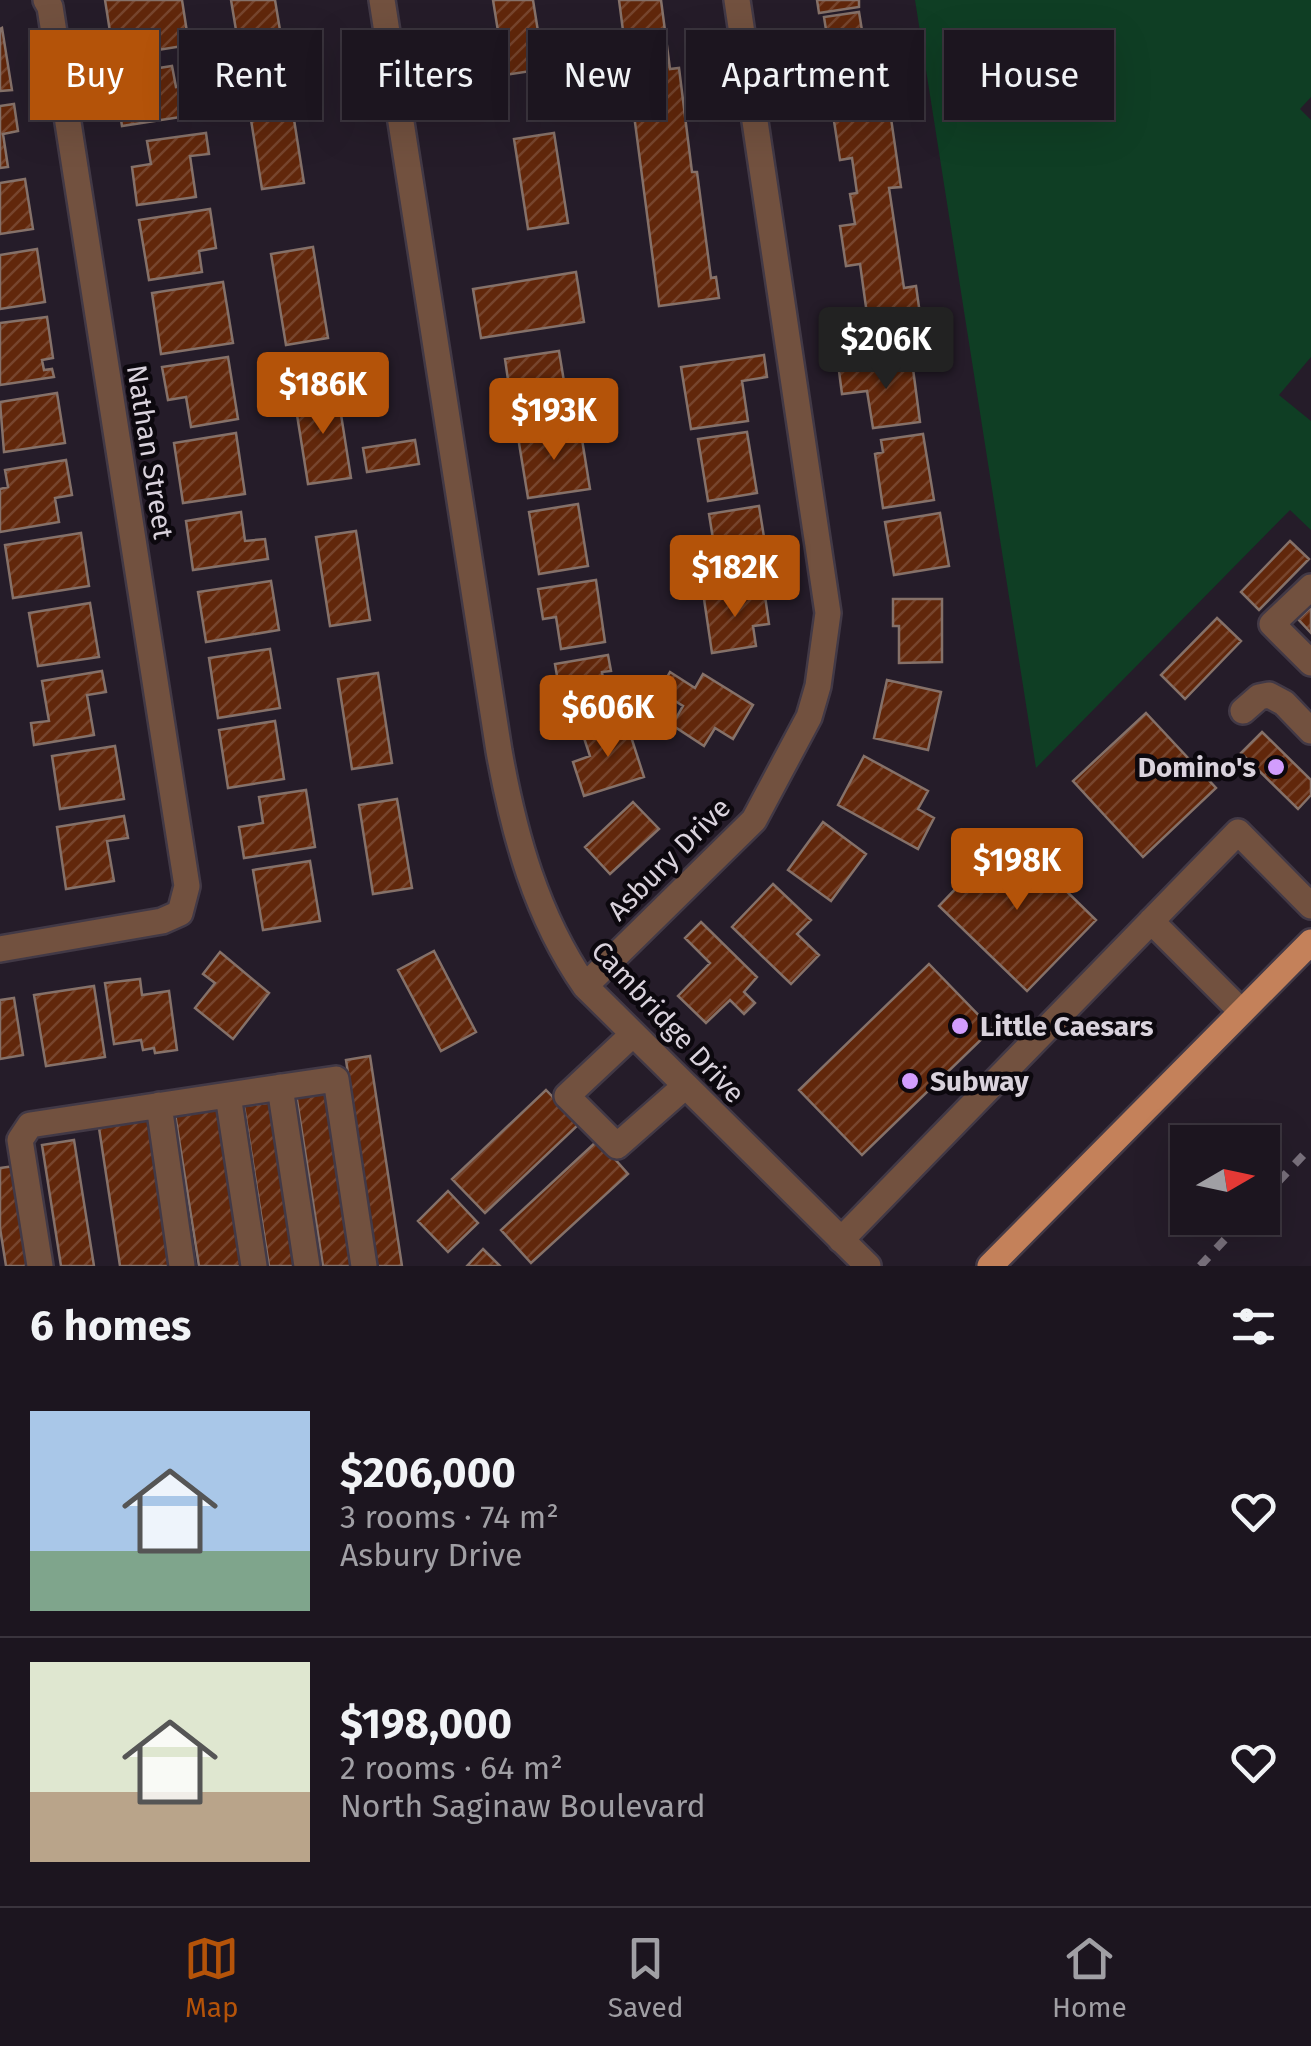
<!DOCTYPE html>
<meta charset="utf-8">
<style>
body{margin:0;font-family:"Fira Sans",sans-serif;background:#251e28;color:#f1f3f6;height:100vh;display:flex;flex-direction:column;font-size:38px;white-space:nowrap}
*{box-sizing:border-box;margin:0}
p{font-size:32px;color:#a09fa4}
.icon{flex:none;width:55px;height:55px;fill:none;stroke:currentColor;stroke-width:2;stroke-linecap:round;stroke-linejoin:round}
.map{position:relative;height:1266px;overflow:hidden}
.details{display:flex;flex-direction:column;background:#1c151f;flex:1}
.details>*{flex:none}
.guide{position:absolute;left:30px;top:30px;width:1252px;height:90px;display:flex;gap:20px}
.needle{width:65px;rotate:81deg}
.controls{position:absolute;left:1170px;top:1125px;display:grid;gap:20px}
.controls a{display:grid;place-items:center;width:110px;height:110px;border-radius:0px;background:#1c151f;box-shadow:0 10px 40px #0002,0 0 0 2px #3a343d;font-size:50px}
.price{position:absolute;translate:-50% -85px;padding:0 22px;border-radius:10px;background:#b45309;color:#fff;font-size:32px;line-height:65px;filter:drop-shadow(0 2px 5px #0008)}
.price::after{content:'';position:absolute;left:50%;top:60px;width:30px;height:22px;margin-left:-15px;background:inherit;clip-path:polygon(0 0,100% 0,50% 100%)}
.price.active{background:#222;color:#fff}
ul{padding:0;list-style:none}
li{display:flex;align-items:center;gap:30px;height:250px;padding:0 30px}
li+li{border-top:2px solid #3a343d}
li span{display:grid;place-items:center;flex:none;width:280px;height:200px;border-radius:0px;color:#555}
li>.icon{margin-inline-start:auto}
span .icon{width:120px;height:120px;fill:#fffc;stroke-width:1}
li b{font-size:42px}
h2{display:flex;justify-content:space-between;align-items:center;height:120px;padding:0 30px;font-size:42px}
.tag{padding:0 35px;border-radius:0px;background:#1c151f;box-shadow:0 10px 40px #0002,0 0 0 2px #3a343d;font-size:35px;line-height:90px}
.tag.active{background:#b45309;color:#fff}
.dock{display:flex;justify-content:space-around;align-items:center;height:140px;border-top:2px solid #3a343d;background:#1c151f;font-size:28px;color:#a09fa4}
.dock a{display:grid;justify-items:center;gap:5px}
.dock .active{color:#b45309}
.map>svg:first-child{display:block}
.grass{fill:#0f3e24}
.building{fill:url(#building-hatch);stroke:#857169;stroke-width:2.5}
.lines{fill:none;stroke-linecap:round;stroke-linejoin:round}
.minor-casing{stroke:#423946;stroke-width:30}
.major-casing{stroke:#423946;stroke-width:30}
.minor{stroke:#72513f;stroke-width:25}
.major{stroke:#c4815a;stroke-width:25}
.rail{stroke:#79717c;stroke-width:8;stroke-dasharray:12 12;stroke-linecap:butt}
.poi-dot{fill:#d29dfd;stroke:#0c080e;stroke-width:4}
.labels{text-anchor:middle;dominant-baseline:central;stroke-width:9;stroke-linejoin:round;paint-order:stroke}
.street-label{font-size:28px;fill:#d9d2dc;stroke:#0c080e}
.poi-label{font-size:28px;font-weight:bold;fill:#d9d2dc;stroke:#0c080e;text-anchor:start}
</style>
<div class="map">
<svg width="1311" height="1266" viewBox="0 0 1311 1266">
<defs>
<pattern id="building-hatch" width="6" height="6" patternUnits="userSpaceOnUse" patternTransform="scale(2.5)"><rect width="6" height="6" fill="#61270b"/><path d="M-1 1l2-2M0 6l6-6M5 7l2-2" fill="none" stroke="#77452e"/></pattern>
</defs>
<rect width="100%" height="100%" fill="#251c29"/>
<path class="grass" d="M915 0H1311V97L1300 109 1311 120V357L1279 395 1311 421V530L1290 510 1036 768Z"/>
<path class="building" d="M105 0H182L189 45 114 57Z
M231 0H275L280 30 237 36Z
M493 0H533L544 69 505 75Z
M619 0H661L670 69 679 68 692 172H697L711 278 716 277 719 298 659 306Z
M817 0H859V7L819 13Z
M859 12 870 80 885 77 901 187 889 188 904 288 916 286 924 342 872 350 860 264 846 266 840 226 855 224 850 194 857 193 852 158 840 160 834 121 846 119 842 92 830 94 824 55 813 56 811 38 827 36 824 17Z
M2 28 12 90 0 91V29Z
M172 66 176 87 195 84 200 114 122 126 114 75Z
M290 94 304 183 262 189 248 101Z
M14 104 18 131 3 134 8 167 0 168V106Z
M206 133 209 154 190 156 196 197 137 205 132 167 151 164 147 141Z
M554 133 568 223 528 229 514 139Z
M25 179 33 229 0 234V183Z
M210 209 216 248 199 251 202 272 149 280 139 220Z
M313 247 328 338 286 345 271 254Z
M37 249 45 302 0 309V255Z
M576 272 584 322 481 338 473 289Z
M223 282 233 343 161 354 152 293Z
M47 317 53 358 42 360 44 370 52 369 54 377 0 385V323Z
M559 351 569 412 514 421 505 359Z
M764 355 767 377 742 381 748 421 691 429 681 367Z
M228 357 238 419 191 427 186 397 168 400 162 367Z
M912 361 920 422 873 428 867 391 842 394 839 371Z
M337 389 351 478 308 484 294 396Z
M57 393 65 443 4 452 0 402Z
M580 427 590 489 528 498 518 437Z
M747 432 757 493 708 501 698 439Z
M236 433 245 494 183 503 174 443Z
M923 434 934 500 883 508 875 454 883 452 881 440Z
M415 440 419 464 367 472 363 448Z
M66 460 72 495 55 498 59 522 0 532V489L8 487 5 470Z
M578 504 588 566 539 574 529 512Z
M759 506 768 562 718 570 709 514Z
M241 512 245 541 265 539 268 559 193 570 186 521Z
M940 513 949 566 894 575 885 522Z
M356 531 370 620 330 626 316 537Z
M81 533 89 586 13 598 5 545Z
M1290 541 1309 559 1259 610 1241 592Z
M596 580 605 642 561 649 556 617 543 619 538 589Z
M271 581 279 630 206 642 198 592Z
M764 589 769 624 753 626 756 646 712 653 704 599Z
M893 599H942V662L899 663V626H893Z
M90 603 99 657 38 666 29 613Z
M1311 607V633L1298 619Z
M1217 618 1241 641 1185 699 1161 675Z
M270 649 280 708 218 718 209 658Z
M608 655 611 671 602 672 607 705 563 712 555 664Z
M102 671 106 692 87 695 94 735 34 745 31 723 49 721 42 681Z
M670 672 695 688 703 674 753 705 733 739 715 728 704 746 672 725 683 706 659 691Z
M378 673 392 763 352 769 338 679Z
M887 680 941 692 928 750 874 738Z
M1146 713 1216 788 1143 857 1073 781Z
M275 721 284 779 228 788 219 730Z
M626 721 644 777 584 796 573 762 590 756 583 735Z
M1262 732 1311 780V795L1298 809 1241 753Z
M115 746 124 799 60 809 52 756Z
M864 756 928 791 918 809 934 818 918 849 838 805Z
M306 790 315 847 244 858 239 827 263 823 259 797Z
M397 799 412 888 373 894 359 805Z
M633 802 659 829 610 874 585 847Z
M124 816 128 838 107 841 114 881 66 889 57 827Z
M823 822 866 854 831 901 788 870Z
M1008 834 1096 920 1027 991 939 906Z
M310 861 320 921 263 930 253 870Z
M773 884 811 920 797 934 819 955 791 984 732 927Z
M701 922 757 977 744 992 755 1003 744 1014 730 1000 706 1023 678 996 710 963 685 938Z
M434 951 476 1032 441 1051 398 970Z
M220 952 269 993 233 1039 195 1008 215 983 203 974Z
M929 964 992 1029 862 1155 799 1090Z
M140 979 142 995 169 991 177 1050 155 1053 154 1048 143 1050 141 1040 114 1044 105 983Z
M94 986 105 1057 46 1066 34 995Z
M14 998 23 1055 0 1059V1000Z
M370 1056 402 1266H377L346 1060Z
M326 1089 354 1266H323L296 1094Z
M546 1090 579 1124 485 1213 452 1179Z
M274 1102 300 1266H269L244 1106Z
M222 1106 247 1266H199L175 1114Z
M148 1120 171 1266H120L99 1128Z
M74 1140 94 1266H61L42 1145Z
M598 1140 628 1174 531 1263 501 1230Z
M15 1166 31 1266H6L0 1228V1168Z
M448 1191 478 1223 448 1252 418 1221Z
M483 1249 500 1266H467Z"/>
<g class="lines">
<g class="minor-casing">
<path id="minor" d="M382 0 499 751C514 835 536 915 585 986L868 1266
M1311 587 1272 624 1311 663
M1243 711 1259 697 1269 695 1284 703 1311 731
M1151 921 1241 1011
M0 949 162 921 180 913 187 886 50 7 46 0
M585 986 754 820 809 717 818 686 828 613 737 0
M632 1035 567 1096 617 1146 684 1087
M280 1087 307 1266
M228 1095 336 1079 364 1266
M159 1105 182 1266
M841 1240 1238 832 1311 906
M40 1266 20 1140 30 1125 228 1095 254 1266"/>
</g>
<g class="major-casing">
<path id="major" d="M990 1266 1311 942"/>
</g>
<use href="#minor" class="minor"/>
<use href="#major" class="major"/>
<path class="rail" d="M1262 1199 1311 1147
M1200 1266 1245 1218"/>
</g>
<g class="poi-dot">
<circle cx="1276" cy="767" r="10"/>
<circle cx="960" cy="1026" r="10"/>
<circle cx="910" cy="1081" r="10"/>
</g>
<g class="labels">
<g class="street-label">
<text transform="translate(150 452) rotate(81)">Nathan Street</text>
<text transform="translate(669 859) rotate(-45)">Asbury Drive</text>
<text transform="translate(668 1022) rotate(47)">Cambridge Drive</text>
</g>
<g class="poi-label">
<text x="1256" y="767" text-anchor="end">Domino's</text>
<text x="980" y="1026">Little Caesars</text>
<text x="930" y="1081">Subway</text>
</g>
</g>
</svg>
<div class="controls">
<a><svg class="needle" viewBox="-14 -14 28 28"><path d="M0-13l5 13h-10z" fill="#e53935"/><path d="M0 13l5-13h-10z" fill="#a09fa4"/></svg></a>
</div>
<b class="price active" style="left:886px;top:392px">$206K</b>
<b class="price" style="left:323px;top:437px">$186K</b>
<b class="price" style="left:554px;top:463px">$193K</b>
<b class="price" style="left:735px;top:620px">$182K</b>
<b class="price" style="left:608px;top:760px">$606K</b>
<b class="price" style="left:1017px;top:913px">$198K</b>
<div class="guide">
<a class="tag active">Buy</a>
<a class="tag">Rent</a>
<a class="tag">Filters</a>
<a class="tag">New</a>
<a class="tag">Apartment</a>
<a class="tag">House</a>
</div>
</div>
<section class="details">
<h2>6 homes<svg class="icon" aria-label="filters" viewBox="0 0 24 24"><path d="M4 7h16M4 17h16"/><circle cx="9" cy="7" r="2"/><circle cx="15" cy="17" r="2"/></svg></h2>
<ul>
<li><span style="background:linear-gradient(#a9c7e8 70%,#7fa58c 0)"><svg class="icon" aria-label="home" viewBox="0 0 24 24"><path d="M3 11l9-7 9 7M6 9v11h12V9"/></svg></span><div><b>$206,000</b><p>3 rooms · 74 m²</p><p>Asbury Drive</p></div><svg class="icon" aria-label="heart" viewBox="0 0 24 24"><path d="M12 20l-8-8c-3-5 5-10 8-4 3-6 11-1 8 4z"/></svg></li>
<li><span style="background:linear-gradient(#dfe7d0 65%,#b9a48a 0)"><svg class="icon" aria-label="home" viewBox="0 0 24 24"><path d="M3 11l9-7 9 7M6 9v11h12V9"/></svg></span><div><b>$198,000</b><p>2 rooms · 64 m²</p><p>North Saginaw Boulevard</p></div><svg class="icon" aria-label="heart" viewBox="0 0 24 24"><path d="M12 20l-8-8c-3-5 5-10 8-4 3-6 11-1 8 4z"/></svg></li>
</ul>
</section>
<nav class="dock">
<a class="active"><svg class="icon" aria-label="map" viewBox="0 0 24 24"><path d="M3 6l6-2 6 2 6-2v14l-6 2-6-2-6 2zM9 4v14M15 6v14"/></svg>Map</a>
<a><svg class="icon" aria-label="saved" viewBox="0 0 24 24"><path d="M7 4h10v16l-5-4-5 4z"/></svg>Saved</a>
<a><svg class="icon" aria-label="home" viewBox="0 0 24 24"><path d="M3 11l9-7 9 7M6 9v11h12V9"/></svg>Home</a>
</nav>
